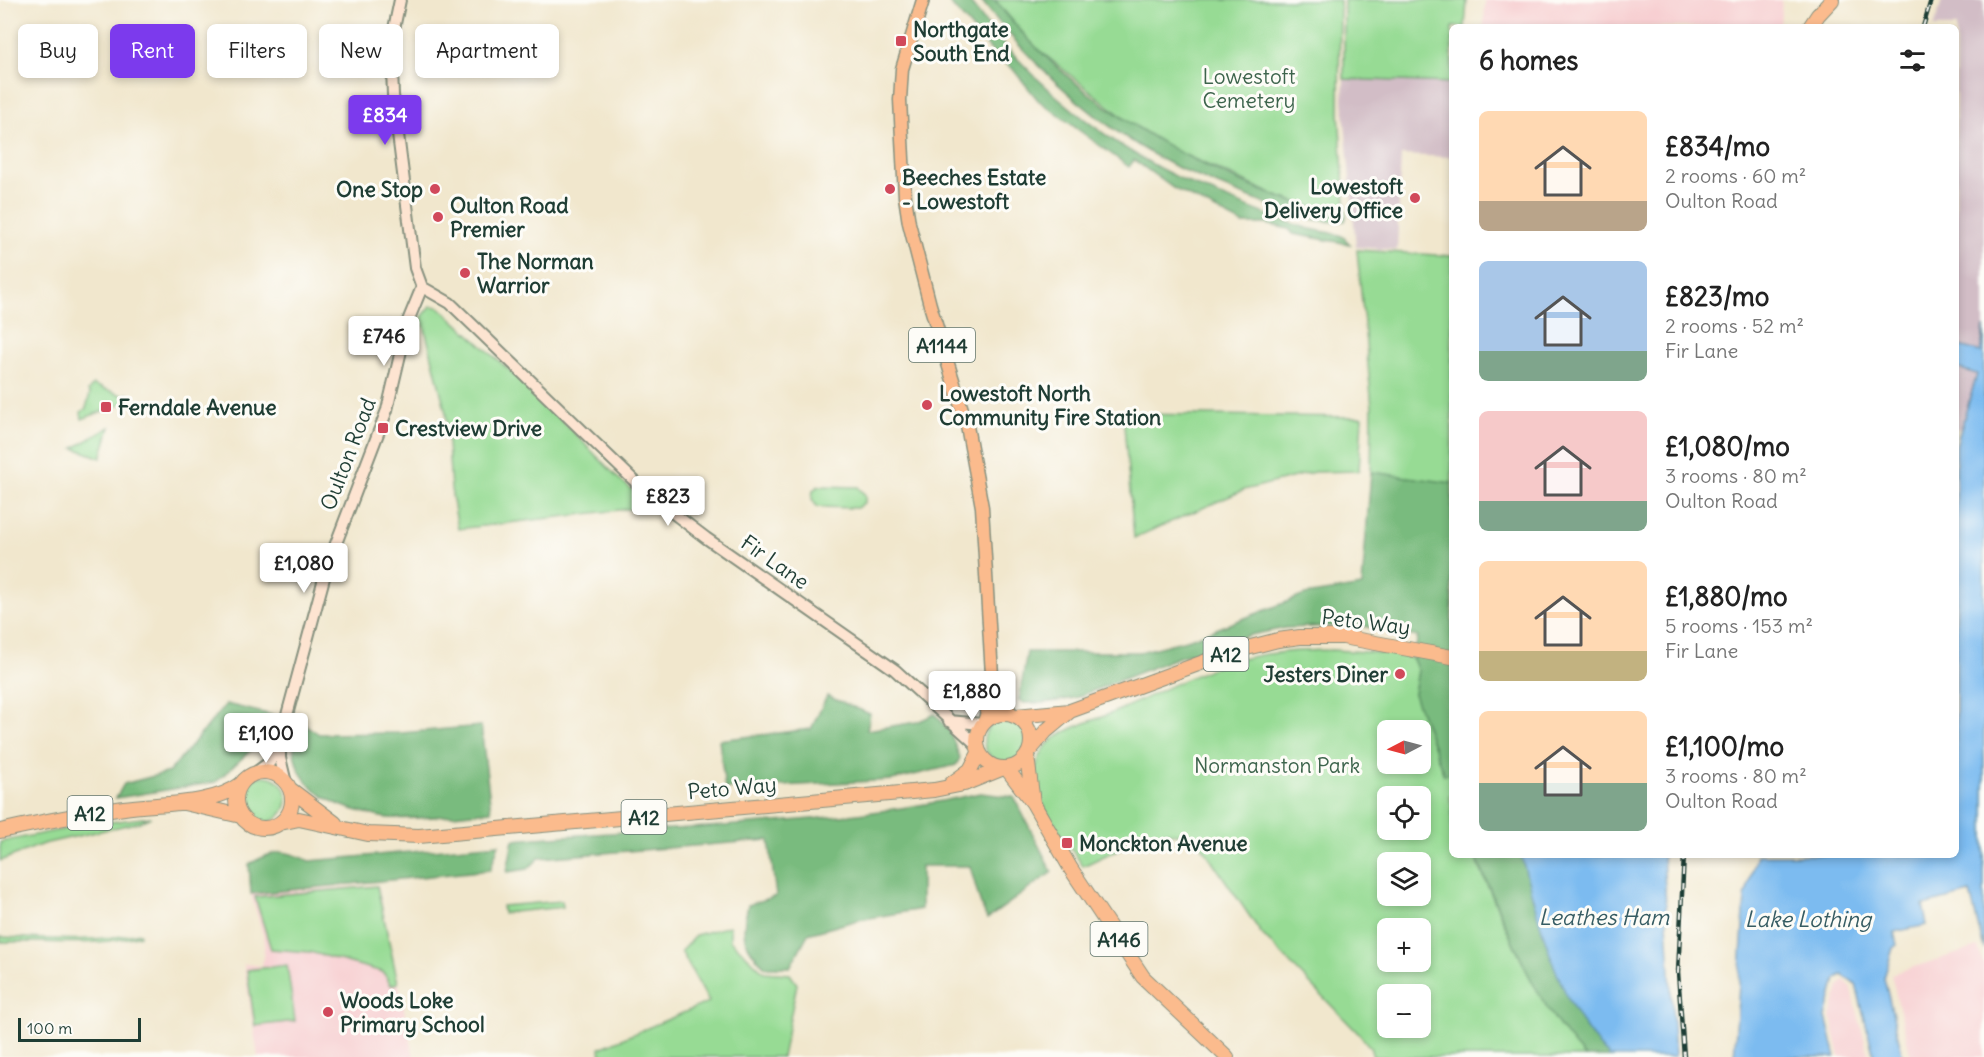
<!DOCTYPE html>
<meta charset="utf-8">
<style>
body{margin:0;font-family:Delius,sans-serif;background:#f2f2f2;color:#222;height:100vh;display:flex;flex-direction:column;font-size:22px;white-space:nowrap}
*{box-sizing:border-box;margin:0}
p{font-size:20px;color:#767676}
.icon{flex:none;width:33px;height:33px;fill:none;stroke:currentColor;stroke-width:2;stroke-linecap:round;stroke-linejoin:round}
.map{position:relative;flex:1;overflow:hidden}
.sheet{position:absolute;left:1449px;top:24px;width:510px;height:834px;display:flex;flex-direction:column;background:#fff;border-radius:9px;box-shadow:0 3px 9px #0003}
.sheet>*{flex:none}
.banner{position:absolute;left:18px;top:24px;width:570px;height:54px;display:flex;gap:12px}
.needle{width:39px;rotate:264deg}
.controls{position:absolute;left:1377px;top:720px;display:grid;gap:12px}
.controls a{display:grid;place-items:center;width:54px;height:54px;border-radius:9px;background:#fff;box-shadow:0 3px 9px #0003;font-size:30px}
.scale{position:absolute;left:18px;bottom:15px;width:123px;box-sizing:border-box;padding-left:6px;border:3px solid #1f3d34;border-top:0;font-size:16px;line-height:21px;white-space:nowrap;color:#1f3d34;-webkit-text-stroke:4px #fdfcf7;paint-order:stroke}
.price{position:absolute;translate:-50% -51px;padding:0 14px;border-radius:6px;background:#fff;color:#222;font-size:20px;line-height:39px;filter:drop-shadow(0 2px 3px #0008)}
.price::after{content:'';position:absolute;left:50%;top:36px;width:18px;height:14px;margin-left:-9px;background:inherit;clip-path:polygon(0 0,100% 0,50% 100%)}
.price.current{background:#7c3aed;color:#fff}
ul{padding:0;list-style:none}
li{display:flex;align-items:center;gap:18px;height:150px;padding:0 30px}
li span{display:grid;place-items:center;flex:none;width:168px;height:120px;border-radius:9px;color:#555}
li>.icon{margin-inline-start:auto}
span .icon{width:72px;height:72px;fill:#fffc;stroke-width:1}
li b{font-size:26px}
h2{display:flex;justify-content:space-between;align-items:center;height:72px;padding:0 30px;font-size:26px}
.pill{padding:0 21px;border-radius:9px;background:#fff;box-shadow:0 3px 9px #0003;font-size:21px;line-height:54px}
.pill.current{background:#7c3aed;color:#fff}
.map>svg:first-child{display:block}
.built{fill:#f7cfd1}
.industrial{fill:#d2bdc6}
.green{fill:#97db94;stroke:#5b8c64;stroke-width:1.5;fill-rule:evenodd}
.forest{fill:#79bb7e;stroke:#4c7c59;stroke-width:1.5}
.water{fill:#7cbbf0;stroke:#4e7c92;stroke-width:1.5}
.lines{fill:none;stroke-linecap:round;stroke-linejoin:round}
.secondary-casing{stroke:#889280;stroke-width:14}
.primary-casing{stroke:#889280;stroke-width:15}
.highway-casing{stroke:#889280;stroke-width:16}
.secondary{stroke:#fde4d1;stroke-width:10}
.primary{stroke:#fbbb8d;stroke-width:12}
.highway{stroke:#fbbb8d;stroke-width:14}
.rail-casing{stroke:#1f3d34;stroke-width:4.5}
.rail{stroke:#fdfcf7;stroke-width:2;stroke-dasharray:7;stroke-linecap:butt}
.poi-dot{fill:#d1495b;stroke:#fdfcf7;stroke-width:2}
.labels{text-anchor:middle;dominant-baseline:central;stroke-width:6;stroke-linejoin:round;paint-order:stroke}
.shield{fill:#fdfcf7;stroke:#62766e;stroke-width:1.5}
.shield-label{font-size:20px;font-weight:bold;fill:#1f3d34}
.poi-label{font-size:21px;font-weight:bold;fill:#1f3d34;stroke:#fdfcf7;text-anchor:start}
.park-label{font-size:21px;fill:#3d644c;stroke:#fdfcf7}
.street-label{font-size:21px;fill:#1f3d34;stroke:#fdfcf7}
.water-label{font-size:22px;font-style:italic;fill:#365c63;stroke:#fdfcf7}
</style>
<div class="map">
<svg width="1984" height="1057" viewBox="0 0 1984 1057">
<rect width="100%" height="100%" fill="#fdfcf7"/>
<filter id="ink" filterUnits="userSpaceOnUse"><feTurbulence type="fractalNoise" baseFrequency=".0167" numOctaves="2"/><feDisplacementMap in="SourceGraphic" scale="12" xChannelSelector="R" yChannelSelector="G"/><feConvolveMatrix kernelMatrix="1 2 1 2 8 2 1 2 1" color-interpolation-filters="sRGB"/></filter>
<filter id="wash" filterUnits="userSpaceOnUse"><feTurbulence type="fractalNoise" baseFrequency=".008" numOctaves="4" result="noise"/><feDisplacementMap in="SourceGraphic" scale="24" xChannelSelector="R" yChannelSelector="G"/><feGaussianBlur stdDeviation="1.35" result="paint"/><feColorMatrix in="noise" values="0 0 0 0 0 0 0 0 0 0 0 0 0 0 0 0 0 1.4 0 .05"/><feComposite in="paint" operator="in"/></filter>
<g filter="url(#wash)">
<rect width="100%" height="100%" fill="#f1e7cd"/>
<path class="built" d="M1485 0H1782L1780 27H1484Z
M378 885 414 1057H258L244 964 262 966 265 941 251 894Z
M1978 947 1984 966V1057H1911L1891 974Z
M1844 980 1851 987 1869 1057H1840L1831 1017 1839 986Z"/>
<path class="industrial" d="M1942 0H1984V332L1981 352 1956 345V27H1934Z
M1344 79 1452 83V157L1401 155 1397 250 1356 247 1343 100Z
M1956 369 1978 374 1961 430 1956 428Z"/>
<path class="green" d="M995 0H1340L1339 113 1346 217 1279 197 1176 151 1129 122 1034 46Z
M1344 0H1467L1465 27H1452V83L1344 79Z
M1357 250 1452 256V484L1371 472 1372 407Z
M431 306 439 307 538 396 620 480 653 506 458 529 451 489 446 413 422 317Z
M93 385 122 395 128 394 133 400 82 419 81 412 86 408 90 394 88 391Z
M1123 414 1362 417 1359 471 1314 472 1244 490 1134 538Z
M110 427 101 458 74 448Z
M819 486 858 487 865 495V502L857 508 817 507 812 499 813 490Z
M1332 650 1401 654 1413 659 1418 671 1414 694 1444 775 1452 772V795L1449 797 1452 804V855H1474C1505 923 1533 1002 1585 1057H1373L1370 1047 1358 1033 1261 933 1202 846 1187 836 1166 832 1140 839 1083 866C1064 838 1030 801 1036 766 1038 759 1045 746 1050 742 1070 725 1101 719 1124 708 1164 690 1203 668 1246 658 1275 651 1303 651 1332 650ZM1388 730H1420V764H1388ZM1388 796H1420V830H1388ZM1388 862H1420V896H1388ZM1388 928H1420V962H1388ZM1388 994H1420V1028H1388Z
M984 741a21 21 0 1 1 42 0a21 21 0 1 1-42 0Z
M241 799a23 23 0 1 1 46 0a23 23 0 1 1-46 0Z
M151 817 140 822 43 844 0 861V842L80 826Z
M377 886 398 983 391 985 383 972 310 952 271 949 255 897Z
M562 901 563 907 503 913 502 906Z
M730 926V940L764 972 790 974 797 984 782 1057H601L600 1048 709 1002 681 951 696 935Z
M140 933V935C93 948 48 940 0 942V937C47 939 93 943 140 933Z
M287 965 295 1021 255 1026 247 970Z"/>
<path class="forest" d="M947 0H968C1031 84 1113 153 1211 192 1240 204 1270 217 1300 226 1313 231 1327 231 1340 235 1344 237 1347 241 1350 244L1293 234 1289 229 1266 224H1243L1173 188 1134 160 1129 167 1038 100 1012 68 997 57Z
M981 0H995C1064 91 1170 156 1276 196 1299 205 1323 210 1346 217L1345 221C1314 225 1282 211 1253 199 1222 187 1190 175 1161 159 1091 120 1030 63 981 0Z
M1371 472 1452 483V772L1444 775 1414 694 1418 671 1413 659 1418 637 1358 625 1286 628 1250 635 1176 658 1075 698 1045 703H1024L1019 700 1027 652H1140L1190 639 1305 595 1362 586Z
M827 696 870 714 867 730 917 722 935 714 950 732 960 758 956 765 892 780 725 789 719 740 811 729Z
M226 704 276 716 274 729 216 782 116 798 124 784 169 772Z
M298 720 319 734 401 733 481 726 491 811C458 814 422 820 389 818 380 818 370 814 362 812 314 800 282 772 298 720Z
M980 793 1014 797 1052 872 987 919 980 902 970 866H921V909L858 920 808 934 790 967H765C742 943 741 937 748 905L776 896 769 840 539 858 528 869 507 872 513 840C668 826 828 828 980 793Z
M499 844 490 870 251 894 249 864C277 850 281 848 310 861Z
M1475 855H1521L1612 1057H1585C1532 1002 1506 923 1475 855Z"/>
<path class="water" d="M1984 327V949L1970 893 1923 905 1927 925 1894 932 1897 945 1893 948 1884 978 1903 1057H1874L1856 984 1842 975 1836 979 1826 1017 1836 1057H1734L1745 897 1757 855H1956V445L1977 374 1956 368V345L1981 352Z
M1521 855H1663L1675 1057H1610C1557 1006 1540 923 1521 855Z"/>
</g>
<g filter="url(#ink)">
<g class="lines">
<g class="secondary-casing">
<path id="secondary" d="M400 0 391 43 393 95 415 268 422 287 450 303 648 494 706 538 895 670 977 745
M949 721 982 724
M255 773 270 762 279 744
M286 783 280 758V741L327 567 387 410 408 321 422 287"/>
</g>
<g class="primary-casing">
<path id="primary" d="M923 0 902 69 900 100 905 197 909 223 930 305 967 426 982 507 993 692 984 722
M993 692 1013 715"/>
</g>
<g class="highway-casing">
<path id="highway" d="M1810 27 1818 15 1832 0
M977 741a27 27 0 1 1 54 0a27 27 0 1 1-54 0Z
M1016 716 1070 711
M1031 749 1046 731 1070 711 1231 652 1278 640 1300 637H1343L1452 657
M1027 756 1033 803
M1007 769 1033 803 1071 869 1143 977 1227 1057
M236 800a28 28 0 1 1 56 0a28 28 0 1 1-56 0Z
M951 784 970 770 979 753
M290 789 335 823
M184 803 241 816
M280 823 299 819 368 834 419 836 934 790 964 784 1001 769
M0 831C41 822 82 814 124 808 158 803 213 806 241 784"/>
</g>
<use href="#secondary" class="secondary"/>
<use href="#primary" class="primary"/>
<use href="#highway" class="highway"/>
<g class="rail-casing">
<path id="rail" d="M1923 27 1931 0
M1684 855 1678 972 1684 1057"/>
</g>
<use href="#rail" class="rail"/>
</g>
</g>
<g class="poi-dot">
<rect x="895" y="35" width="12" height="12" rx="3"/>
<circle cx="435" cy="189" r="6"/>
<circle cx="890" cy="189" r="6"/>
<circle cx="1415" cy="198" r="6"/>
<circle cx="438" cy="217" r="6"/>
<circle cx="465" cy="273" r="6"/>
<circle cx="927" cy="405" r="6"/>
<rect x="100" y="401" width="12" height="12" rx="3"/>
<rect x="377" y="422" width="12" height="12" rx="3"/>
<circle cx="1400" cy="674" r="6"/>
<rect x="1061" y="837" width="12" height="12" rx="3"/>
<circle cx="328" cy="1012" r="6"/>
</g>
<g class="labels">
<g class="shield">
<rect x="909" y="328" width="66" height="34" rx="4.5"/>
<rect x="1203.5" y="637" width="45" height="34" rx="4.5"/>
<rect x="67.5" y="796" width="45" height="34" rx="4.5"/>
<rect x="621.5" y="800" width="45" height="34" rx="4.5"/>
<rect x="1090.5" y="922" width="57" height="34" rx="4.5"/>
</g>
<g class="shield-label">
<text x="942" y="345">A1144</text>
<text x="1226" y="654">A12</text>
<text x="90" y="813">A12</text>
<text x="644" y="817">A12</text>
<text x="1119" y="939">A146</text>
</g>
<g class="poi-label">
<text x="913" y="29">Northgate<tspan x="913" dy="24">South End</tspan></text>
<text x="902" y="177">Beeches Estate<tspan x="902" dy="24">- Lowestoft</tspan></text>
<text x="1403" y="186" text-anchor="end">Lowestoft<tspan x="1403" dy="24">Delivery Office</tspan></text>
<text x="423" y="189" text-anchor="end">One Stop</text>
<text x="450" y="205">Oulton Road<tspan x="450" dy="24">Premier</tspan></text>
<text x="477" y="261">The Norman<tspan x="477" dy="24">Warrior</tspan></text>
<text x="939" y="393">Lowestoft North<tspan x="939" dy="24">Community Fire Station</tspan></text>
<text x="118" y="407">Ferndale Avenue</text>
<text x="395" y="428">Crestview Drive</text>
<text x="1388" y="674" text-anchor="end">Jesters Diner</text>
<text x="1079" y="843">Monckton Avenue</text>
<text x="340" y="1000">Woods Loke<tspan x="340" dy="24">Primary School</tspan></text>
</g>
<g class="park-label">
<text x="1249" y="76">Lowestoft<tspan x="1249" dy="24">Cemetery</tspan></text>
<text x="1277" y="765">Normanston Park</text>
</g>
<g class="street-label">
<text transform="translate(348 454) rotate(-69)">Oulton Road</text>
<text transform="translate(775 562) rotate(35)">Fir Lane</text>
<text transform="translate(1366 622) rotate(7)">Peto Way</text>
<text transform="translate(732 788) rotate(-5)">Peto Way</text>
</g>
<g class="water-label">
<text x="1604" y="917">Leathes Ham</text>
<text x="1808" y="919">Lake Lothing</text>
</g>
</g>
</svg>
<div class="controls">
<a><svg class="needle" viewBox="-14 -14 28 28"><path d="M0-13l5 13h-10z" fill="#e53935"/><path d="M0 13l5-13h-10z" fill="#767676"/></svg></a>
<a><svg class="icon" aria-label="locate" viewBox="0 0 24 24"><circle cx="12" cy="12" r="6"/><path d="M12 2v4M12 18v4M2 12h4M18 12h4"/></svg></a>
<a><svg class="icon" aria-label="layers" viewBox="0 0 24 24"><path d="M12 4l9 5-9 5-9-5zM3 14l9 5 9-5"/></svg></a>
<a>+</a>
<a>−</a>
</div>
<div class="scale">100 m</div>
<b class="price current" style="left:385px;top:146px">£834</b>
<b class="price" style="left:384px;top:367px">£746</b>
<b class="price" style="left:668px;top:527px">£823</b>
<b class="price" style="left:304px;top:594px">£1,080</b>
<b class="price" style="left:972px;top:722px">£1,880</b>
<b class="price" style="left:266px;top:764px">£1,100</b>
<div class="banner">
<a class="pill">Buy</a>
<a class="pill current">Rent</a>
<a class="pill">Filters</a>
<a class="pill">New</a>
<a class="pill">Apartment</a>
</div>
<section class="sheet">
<h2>6 homes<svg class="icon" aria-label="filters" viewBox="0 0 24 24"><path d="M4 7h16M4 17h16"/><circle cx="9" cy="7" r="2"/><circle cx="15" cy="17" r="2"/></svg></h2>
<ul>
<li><span style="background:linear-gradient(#ffd9b3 75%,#b9a48a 0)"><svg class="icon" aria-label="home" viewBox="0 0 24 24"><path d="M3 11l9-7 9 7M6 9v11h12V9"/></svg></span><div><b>£834/mo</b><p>2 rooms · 60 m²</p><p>Oulton Road</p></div></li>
<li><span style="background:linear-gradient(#a9c7e8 75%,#7fa58c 0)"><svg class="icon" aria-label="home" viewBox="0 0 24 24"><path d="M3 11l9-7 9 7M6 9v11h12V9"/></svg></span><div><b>£823/mo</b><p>2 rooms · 52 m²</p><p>Fir Lane</p></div></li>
<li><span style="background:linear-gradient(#f6c9c9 75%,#7fa58c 0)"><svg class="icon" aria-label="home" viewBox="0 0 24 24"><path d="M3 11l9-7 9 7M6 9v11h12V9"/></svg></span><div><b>£1,080/mo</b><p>3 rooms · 80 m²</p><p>Oulton Road</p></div></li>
<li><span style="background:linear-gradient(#ffd9b3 75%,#c2b280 0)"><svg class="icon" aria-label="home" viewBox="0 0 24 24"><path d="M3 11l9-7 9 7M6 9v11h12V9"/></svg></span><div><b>£1,880/mo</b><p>5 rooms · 153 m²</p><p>Fir Lane</p></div></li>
<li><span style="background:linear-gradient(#ffd9b3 60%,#7fa58c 0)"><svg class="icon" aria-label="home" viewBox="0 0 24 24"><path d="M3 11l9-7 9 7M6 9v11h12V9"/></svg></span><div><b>£1,100/mo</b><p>3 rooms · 80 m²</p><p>Oulton Road</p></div></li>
</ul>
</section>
</div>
